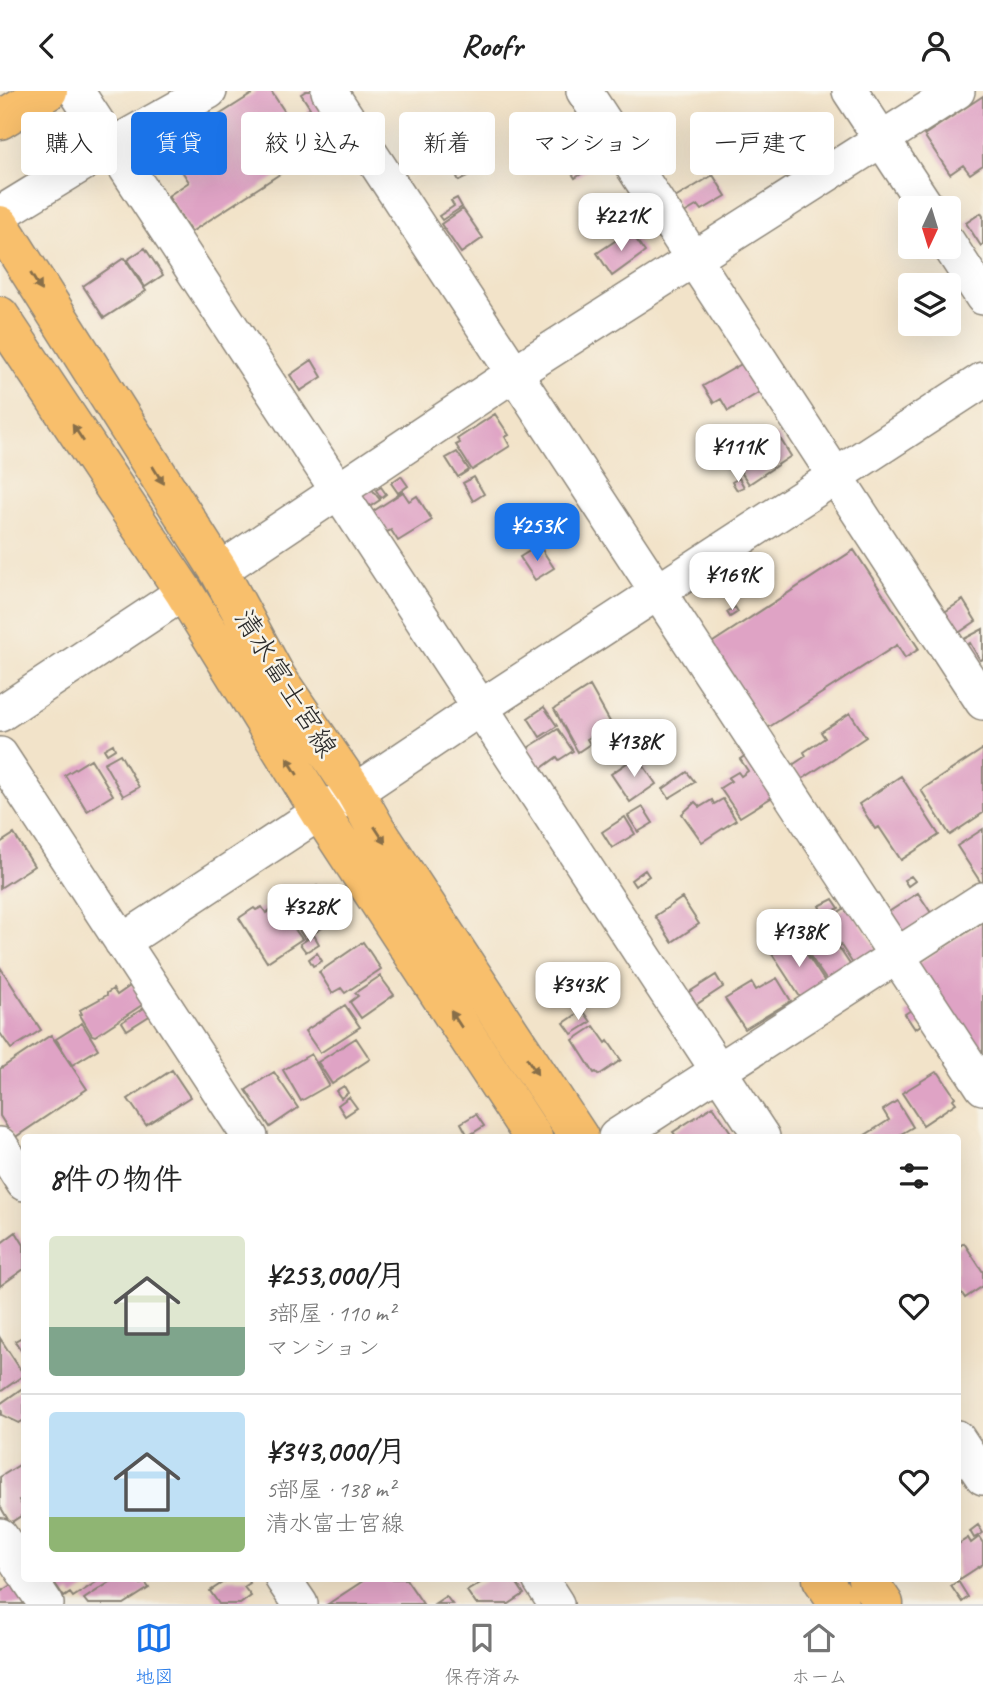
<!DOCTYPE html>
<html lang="ja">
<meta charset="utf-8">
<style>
body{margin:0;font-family:Caveat,"Klee One",sans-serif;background:#f2f2f2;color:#222;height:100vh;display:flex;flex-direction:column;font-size:26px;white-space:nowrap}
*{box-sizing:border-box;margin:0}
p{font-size:23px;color:#767676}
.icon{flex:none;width:38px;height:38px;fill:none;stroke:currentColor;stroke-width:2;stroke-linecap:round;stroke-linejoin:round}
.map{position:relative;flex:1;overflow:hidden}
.panel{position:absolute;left:21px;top:1043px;width:940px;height:448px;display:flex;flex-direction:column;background:#fff;border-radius:7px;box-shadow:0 7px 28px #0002}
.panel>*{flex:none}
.top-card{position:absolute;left:21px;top:21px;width:942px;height:63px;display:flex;gap:14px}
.needle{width:46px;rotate:184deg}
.buttons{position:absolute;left:898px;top:105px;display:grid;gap:14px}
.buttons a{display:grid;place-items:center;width:63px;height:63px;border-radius:7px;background:#fff;box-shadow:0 7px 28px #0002;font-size:35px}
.price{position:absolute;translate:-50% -60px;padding:0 16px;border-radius:14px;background:#fff;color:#222;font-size:23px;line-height:46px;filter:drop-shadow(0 2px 4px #0008)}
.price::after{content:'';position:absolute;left:50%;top:42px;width:21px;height:16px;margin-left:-10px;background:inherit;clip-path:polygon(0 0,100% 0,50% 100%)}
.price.selected{background:#1a73e8;color:#fff}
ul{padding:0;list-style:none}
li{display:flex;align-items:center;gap:21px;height:175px;padding:0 28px}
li+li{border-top:2px solid #e0e0e0}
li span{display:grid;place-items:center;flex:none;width:196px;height:140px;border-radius:7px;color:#555}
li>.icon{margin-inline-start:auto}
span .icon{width:84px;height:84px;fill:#fffc;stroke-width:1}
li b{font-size:30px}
h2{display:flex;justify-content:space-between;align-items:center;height:84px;padding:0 28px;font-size:30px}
.pill{padding:0 24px;border-radius:7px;background:#fff;box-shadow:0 7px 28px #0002;font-size:24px;line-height:63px}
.pill.selected{background:#1a73e8;color:#fff}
header{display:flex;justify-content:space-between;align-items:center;height:91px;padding:0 28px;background:#fff;font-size:32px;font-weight:800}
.menu{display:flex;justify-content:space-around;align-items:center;height:98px;border-top:2px solid #e0e0e0;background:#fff;font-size:19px;color:#767676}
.menu a{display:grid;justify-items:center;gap:4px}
.menu .selected{color:#1a73e8}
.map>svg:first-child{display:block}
.building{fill:#dfa3c5}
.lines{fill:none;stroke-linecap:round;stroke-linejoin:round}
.minor-casing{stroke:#8e877a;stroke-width:38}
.major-casing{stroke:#8e877a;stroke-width:41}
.highway-casing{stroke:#8e877a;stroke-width:41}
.minor{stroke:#fff;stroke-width:35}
.major{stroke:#f8bf6c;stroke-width:38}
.highway{stroke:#f8bf6c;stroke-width:38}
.oneway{fill:#876e48}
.labels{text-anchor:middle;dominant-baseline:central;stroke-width:5;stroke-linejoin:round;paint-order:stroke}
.street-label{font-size:28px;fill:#2b2b2b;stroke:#f7f3e8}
</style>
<header><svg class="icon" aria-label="back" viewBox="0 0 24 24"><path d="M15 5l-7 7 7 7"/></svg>Roofr<svg class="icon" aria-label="person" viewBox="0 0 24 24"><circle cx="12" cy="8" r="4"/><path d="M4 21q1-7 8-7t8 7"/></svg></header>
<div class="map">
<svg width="983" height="1513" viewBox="0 0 983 1513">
<rect width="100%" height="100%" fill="#f7f3e8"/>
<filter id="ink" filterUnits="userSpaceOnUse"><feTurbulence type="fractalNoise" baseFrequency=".0143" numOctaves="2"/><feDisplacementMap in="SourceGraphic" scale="14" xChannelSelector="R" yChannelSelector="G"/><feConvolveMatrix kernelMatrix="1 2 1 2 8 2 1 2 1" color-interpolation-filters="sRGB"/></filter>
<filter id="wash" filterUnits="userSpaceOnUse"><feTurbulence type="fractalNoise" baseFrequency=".00686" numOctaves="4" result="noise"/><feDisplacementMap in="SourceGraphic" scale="28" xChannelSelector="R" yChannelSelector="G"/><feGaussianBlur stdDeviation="1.57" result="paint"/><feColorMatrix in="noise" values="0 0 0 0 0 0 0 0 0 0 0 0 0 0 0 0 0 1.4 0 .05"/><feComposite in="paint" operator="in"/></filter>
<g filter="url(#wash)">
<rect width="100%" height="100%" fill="#f2e3c9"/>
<g id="blocks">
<path class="building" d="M257 0H271L312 62 191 141 168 105 189 91 167 57Z
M306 0H311L343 45 328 54 307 19 310 17 301 3Z
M983 5V74L970 83 963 74 950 83 924 44Z
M565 39 574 52 594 39 610 64 575 87 550 49Z
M467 80 469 85 459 90 457 86Z
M713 84 726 105 702 119 698 114 684 122 675 107Z
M457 107 462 116 442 129 439 125 454 115 451 110Z
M463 118 483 147 461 162 441 133Z
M981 122 983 125V153L981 155 966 132Z
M630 140 645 161 612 185 597 162Z
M145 157 163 184 145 196 127 169Z
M124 167 146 200 104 227 83 195Z
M312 269 322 286 300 300 290 284Z
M745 271 763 299 728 320 721 308 714 312 703 295Z
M495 323 509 344 505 346 510 355 472 379 456 354 460 352 457 348Z
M778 344 791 365 749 393 733 369 762 351 764 353Z
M457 361 469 379 458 386 446 367Z
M401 385 408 395 398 402 391 392Z
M474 386 484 403 473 410 463 392Z
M739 387 744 396 737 399 732 391Z
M381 396 386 403 381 407 376 399Z
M371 397 380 409 366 418 358 405Z
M403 401 409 410 417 405 432 429 398 450 391 439 385 442 372 421Z
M539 454 554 477 535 489 520 466Z
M854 459 919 558 905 567 897 554 766 638 710 553Z
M963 509 976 530 957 543 943 522Z
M735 516 738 521 730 526 727 521Z
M983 538V568L980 569 970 552 962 557 958 551Z
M590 595 614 638 597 648 594 644 587 648 590 653 578 661 554 618Z
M544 616 557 635 540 646 528 627Z
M850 622 866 646 801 689 791 675 806 665 804 661 825 647 821 641Z
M558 638 573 660 559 669 557 666 539 679 526 658Z
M113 653 115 658 107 663 104 658Z
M983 658V722L950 744 921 699Z
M120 663 139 696 123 705 104 672Z
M748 663 774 705 740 726 720 697 731 690 728 687 738 681 741 685 748 680 740 668Z
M637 665 656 693 630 711 611 683Z
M91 668 113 704 87 720 65 684Z
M687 681 695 691 669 707 663 698Z
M901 685 939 744 901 769 879 736 875 738 859 713Z
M723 708 736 729 702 751 682 723 695 711 700 716 712 709 714 713Z
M643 716 653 732 638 741 628 725Z
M625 726 635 743 612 757 602 741Z
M983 738V795L957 755Z
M14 743 34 775 0 797V752Z
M645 779 649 785 635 795 631 789Z
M911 785 915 790 908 795 904 789Z
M317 795 329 812 325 815 334 829 305 848 284 817Z
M918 802 933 825 901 845 887 822Z
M682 807 699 833 672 851 655 825Z
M833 808 839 817 824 825 819 815Z
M277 814 302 848 267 871 239 827 254 817 256 819 262 816 266 822Z
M848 815 879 861 855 876 825 830Z
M822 831 853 878 829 893 798 847Z
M983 831V975L917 873Z
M314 844 319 853 306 861 300 853Z
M796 847 827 894 802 909 772 863Z
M363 851 381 878 345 902 341 897 332 902 319 881Z
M317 862 322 870 313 875 309 868Z
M0 876 41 939 11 958 0 942Z
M716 884 723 896 694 915 686 903Z
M380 885 394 904 361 927 350 911 358 905 355 902Z
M777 887 791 910 745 938 725 908 752 892 756 899Z
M133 893 145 912 95 945 92 944 80 924 82 923 80 919 107 904V902L113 898 117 904Z
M149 914 154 922 127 939 122 931Z
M345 914 360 936 320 962 305 940Z
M914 917 925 931 915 938 905 923Z
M583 919 591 931 572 943 564 932Z
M82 932 98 958 72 974 56 948Z
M594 935 606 952 608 950 621 969 599 984 596 981 594 982 573 949Z
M51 944 87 998 14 1047 0 1025V978Z
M356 947 370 968 332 993 318 971Z
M311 963 329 994 301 1010 283 979Z
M172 979 190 1006 146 1034 128 1008Z
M274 981 298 1017 270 1036 246 999Z
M936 981 939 982 955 1006 953 1008 956 1012 923 1034 902 1002Z
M344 995 348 1002 341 1007 336 1000Z
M349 1006 357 1017 345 1025 338 1014Z
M897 1010 913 1036 901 1043 903 1046H862L889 1029 883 1019Z
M713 1015 734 1046H677L673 1041Z
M476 1023 484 1035 468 1045 461 1032Z
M16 1141 24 1154V1178L0 1195V1153Z
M964 1152 983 1181V1195L965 1207 957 1195V1157Z
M24 1245V1264L15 1250Z
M0 1247 24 1284 0 1301Z
M24 1296V1329L19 1332 0 1323 2 1322 0 1313Z
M24 1371V1406L19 1409 24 1418V1423L10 1432 0 1415V1386Z
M978 1434 983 1442 974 1447 970 1440Z
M979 1446 983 1452V1473L960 1488 957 1483V1454L968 1447 971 1452Z
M52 1488H101L73 1506 70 1502 64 1506Z
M115 1488H137L141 1493 144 1490 149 1497 124 1513H88L84 1508Z
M228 1488H247L250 1492 244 1496 251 1505 240 1513H219L210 1500Z
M366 1488H406L423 1513H328Z
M487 1488H514L524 1503 509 1513H476L467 1500Z
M958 1490 968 1506 962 1511 951 1495Z
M15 1492 28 1513H0V1497L2 1500Z
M446 1505 452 1513H434Z"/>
</g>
</g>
<g filter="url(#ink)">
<use href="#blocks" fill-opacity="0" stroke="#8e877a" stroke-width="2"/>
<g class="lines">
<g class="minor-casing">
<path id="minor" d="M76 0 762 1046
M329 0 983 996
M584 0 983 611
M850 0 927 117
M0 123 111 55 209 0
M948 152 983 206
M219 480 513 283 957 0
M0 623 184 501
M0 664 250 1046
M122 851 320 721 355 701 480 617 983 289
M616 1046 983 809
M0 1054 24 1092
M957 1347 983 1386
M0 1445 24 1481
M29 1488 46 1513
M283 1488 300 1513
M540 1488 556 1513"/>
</g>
<g class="major-casing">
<path id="major" d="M0 134 219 480 277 587 355 701 376 738 579 1046
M0 225 184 501 320 721 533 1046
M822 1488 839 1513
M867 1488 884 1513"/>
</g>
<g class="highway-casing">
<path id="highway" d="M0 29 48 0"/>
</g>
<use href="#minor" class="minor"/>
<use href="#major" class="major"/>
<use href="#highway" class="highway"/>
</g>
<defs><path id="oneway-solid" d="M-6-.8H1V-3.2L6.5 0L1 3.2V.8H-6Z" transform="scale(1.75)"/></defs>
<g class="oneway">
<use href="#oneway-solid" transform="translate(36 191) rotate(58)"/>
<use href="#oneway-solid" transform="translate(78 342) rotate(-124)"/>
<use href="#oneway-solid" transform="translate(158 384) rotate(58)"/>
<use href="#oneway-solid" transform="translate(292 675) rotate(-122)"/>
<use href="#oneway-solid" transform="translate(380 744) rotate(57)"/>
<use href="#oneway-solid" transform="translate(456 928) rotate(-123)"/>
<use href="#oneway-solid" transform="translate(532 975) rotate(57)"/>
</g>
</g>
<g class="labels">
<g class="street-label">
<text transform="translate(286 592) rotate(58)">清水富士宮線</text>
</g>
</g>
</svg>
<div class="buttons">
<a><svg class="needle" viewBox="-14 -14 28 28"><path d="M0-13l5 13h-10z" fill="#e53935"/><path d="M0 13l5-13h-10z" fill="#767676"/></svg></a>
<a><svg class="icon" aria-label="layers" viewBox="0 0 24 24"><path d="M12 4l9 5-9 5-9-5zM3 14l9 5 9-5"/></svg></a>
</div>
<b class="price" style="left:621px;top:162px">¥221K</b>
<b class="price" style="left:738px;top:393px">¥111K</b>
<b class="price selected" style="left:537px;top:472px">¥253K</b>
<b class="price" style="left:732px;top:521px">¥169K</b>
<b class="price" style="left:634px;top:688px">¥138K</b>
<b class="price" style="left:310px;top:853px">¥328K</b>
<b class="price" style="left:799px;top:878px">¥138K</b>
<b class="price" style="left:578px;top:931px">¥343K</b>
<div class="top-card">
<a class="pill">購入</a>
<a class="pill selected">賃貸</a>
<a class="pill">絞り込み</a>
<a class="pill">新着</a>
<a class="pill">マンション</a>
<a class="pill">一戸建て</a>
</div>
<section class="panel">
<h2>8件の物件<svg class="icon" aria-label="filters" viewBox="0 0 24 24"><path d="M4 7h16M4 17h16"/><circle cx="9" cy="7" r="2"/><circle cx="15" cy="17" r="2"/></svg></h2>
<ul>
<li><span style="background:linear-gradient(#dfe7d0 65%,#7fa58c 0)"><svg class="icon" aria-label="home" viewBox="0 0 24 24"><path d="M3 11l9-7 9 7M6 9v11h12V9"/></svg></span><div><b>¥253,000/月</b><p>3部屋 · 110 m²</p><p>マンション</p></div><svg class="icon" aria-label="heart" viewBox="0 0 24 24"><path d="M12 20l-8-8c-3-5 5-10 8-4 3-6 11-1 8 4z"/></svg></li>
<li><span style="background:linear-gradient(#bfe0f5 75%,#8fb573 0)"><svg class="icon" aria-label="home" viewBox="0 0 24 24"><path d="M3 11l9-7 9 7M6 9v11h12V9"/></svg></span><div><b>¥343,000/月</b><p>5部屋 · 138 m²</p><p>清水富士宮線</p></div><svg class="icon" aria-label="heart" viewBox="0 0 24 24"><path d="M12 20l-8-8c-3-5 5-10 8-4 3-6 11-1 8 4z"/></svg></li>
</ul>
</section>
</div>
<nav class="menu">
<a class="selected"><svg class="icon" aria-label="map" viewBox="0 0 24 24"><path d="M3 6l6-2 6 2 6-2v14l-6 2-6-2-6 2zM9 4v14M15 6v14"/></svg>地図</a>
<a><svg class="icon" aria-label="saved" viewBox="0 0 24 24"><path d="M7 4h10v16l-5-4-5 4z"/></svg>保存済み</a>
<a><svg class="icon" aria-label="home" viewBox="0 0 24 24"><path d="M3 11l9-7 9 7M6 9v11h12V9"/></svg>ホーム</a>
</nav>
